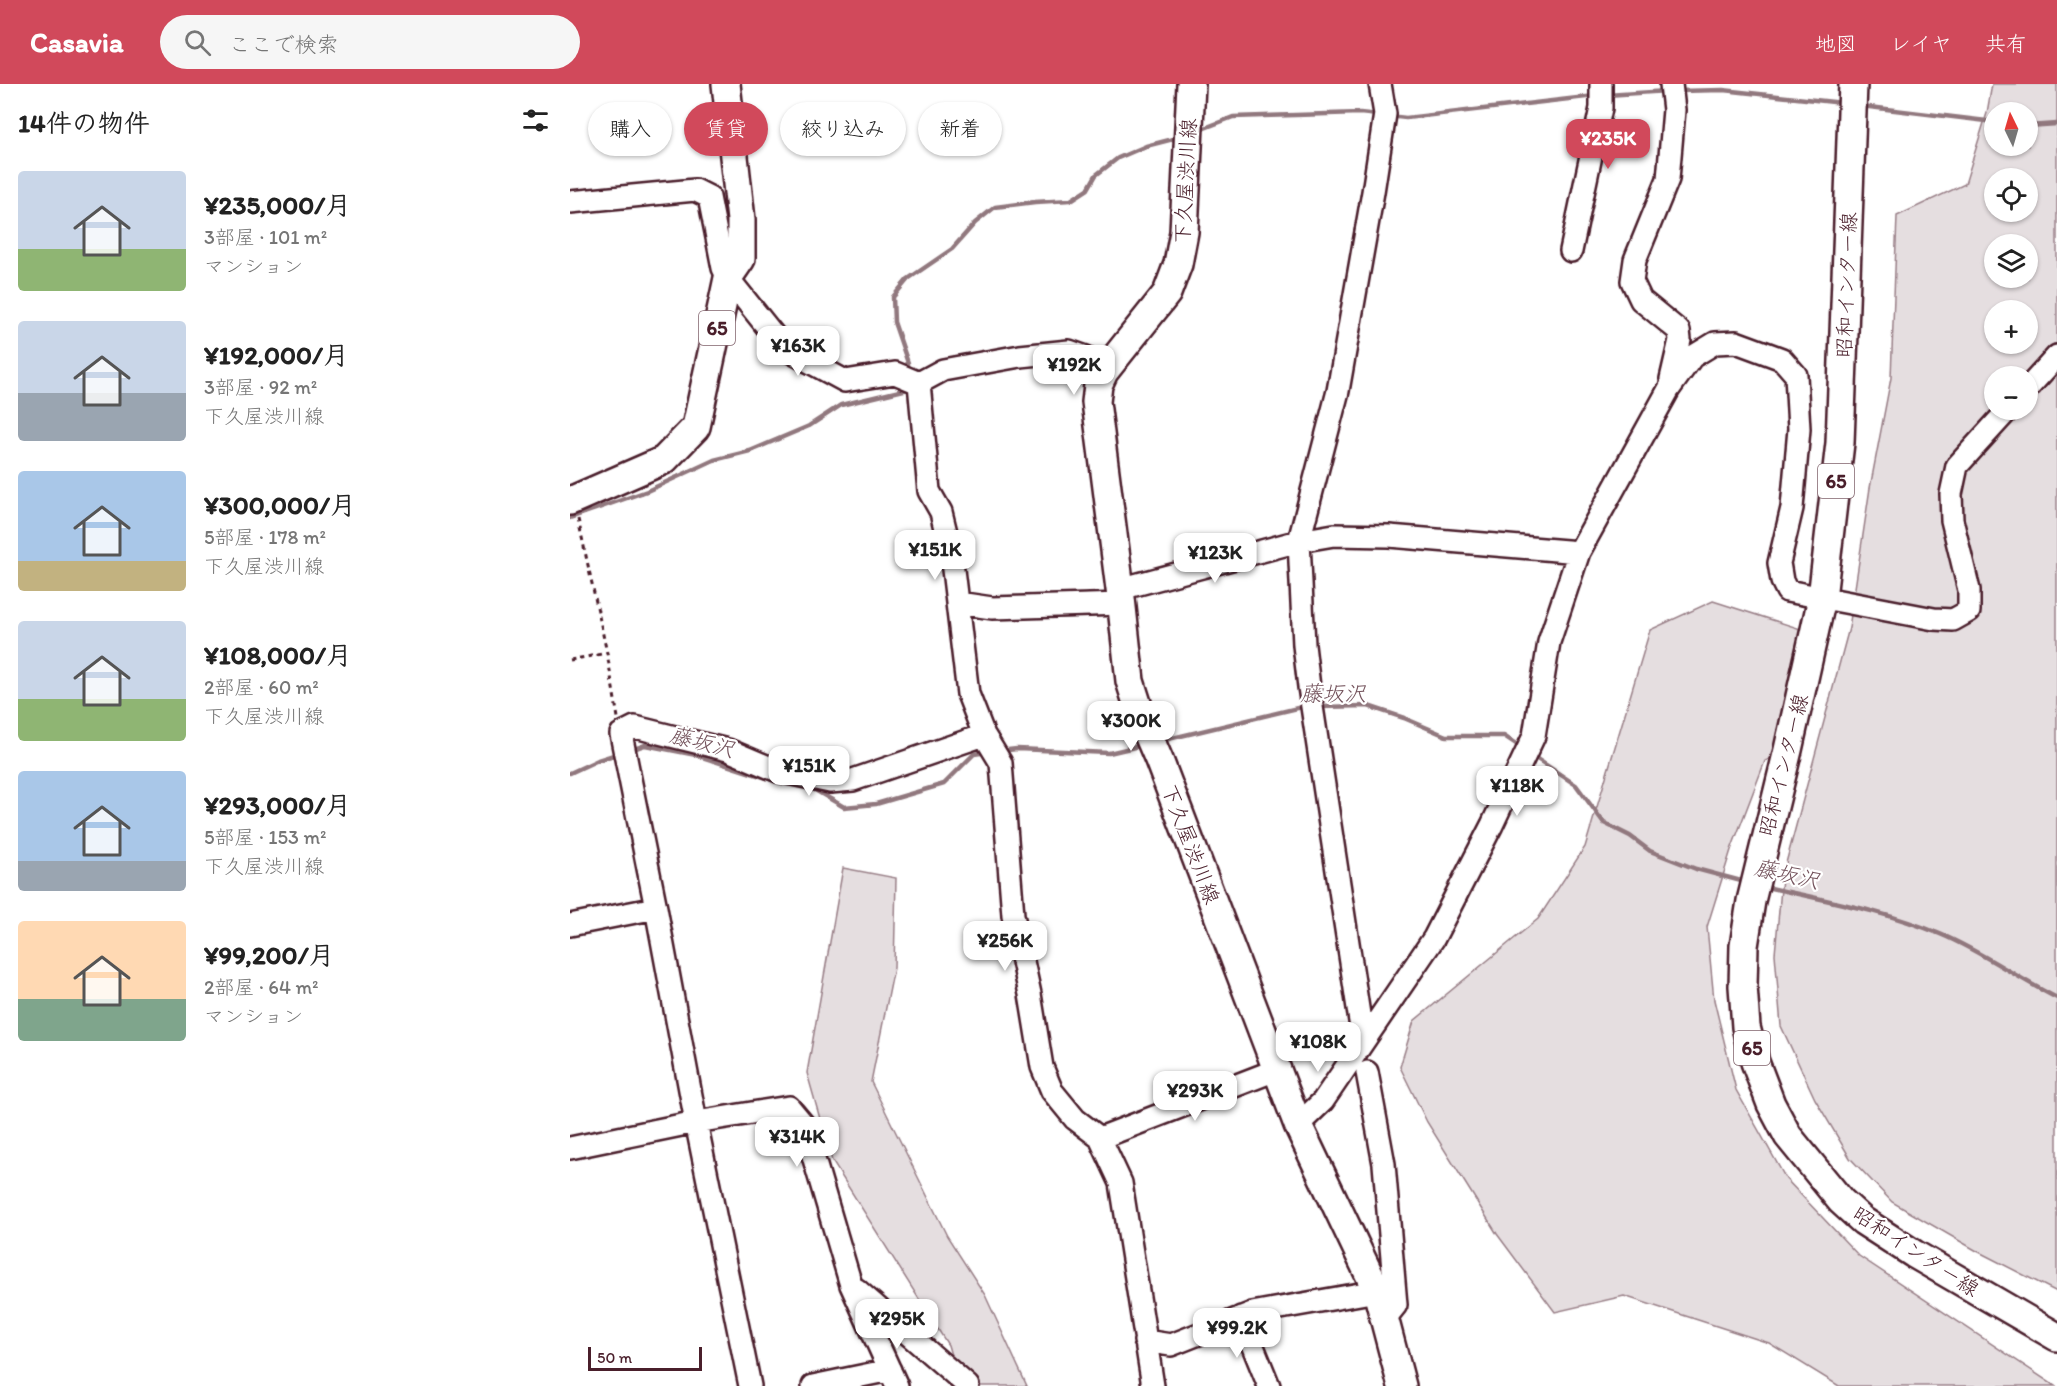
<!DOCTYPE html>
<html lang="ja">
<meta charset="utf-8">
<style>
body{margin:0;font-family:Itim,"Klee One",sans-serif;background:#f6f6f6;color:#222;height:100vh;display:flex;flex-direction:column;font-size:22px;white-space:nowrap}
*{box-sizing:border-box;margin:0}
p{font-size:20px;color:#767676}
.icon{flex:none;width:33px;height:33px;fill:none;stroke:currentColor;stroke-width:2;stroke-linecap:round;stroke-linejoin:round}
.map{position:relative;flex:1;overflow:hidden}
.drawer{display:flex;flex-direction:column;background:#fff;width:570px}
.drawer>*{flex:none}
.top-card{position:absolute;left:18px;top:18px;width:570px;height:54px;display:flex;gap:12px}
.needle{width:39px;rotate:355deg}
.controls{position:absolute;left:1414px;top:18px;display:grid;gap:12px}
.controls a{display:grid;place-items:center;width:54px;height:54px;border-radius:50%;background:#fff;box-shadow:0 2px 4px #0004;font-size:30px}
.scale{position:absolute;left:18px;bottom:15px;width:114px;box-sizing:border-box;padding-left:6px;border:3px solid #4a1f2b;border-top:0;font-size:16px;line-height:21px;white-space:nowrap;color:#4a1f2b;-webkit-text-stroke:4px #fff;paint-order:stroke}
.price{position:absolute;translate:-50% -51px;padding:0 14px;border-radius:12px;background:#fff;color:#222;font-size:20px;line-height:39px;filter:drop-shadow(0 2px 3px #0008)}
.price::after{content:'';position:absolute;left:50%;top:36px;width:18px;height:14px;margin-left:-9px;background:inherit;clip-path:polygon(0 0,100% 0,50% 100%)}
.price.active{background:#d1495b;color:#fff}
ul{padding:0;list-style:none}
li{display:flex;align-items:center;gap:18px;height:150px;padding:0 18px}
li span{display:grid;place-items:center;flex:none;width:168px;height:120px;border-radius:6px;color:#555}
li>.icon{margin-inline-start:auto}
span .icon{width:72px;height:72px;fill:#fffc;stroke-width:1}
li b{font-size:26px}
h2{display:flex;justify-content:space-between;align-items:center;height:72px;padding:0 18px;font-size:26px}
.pill{padding:0 21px;border-radius:27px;background:#fff;box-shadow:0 2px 4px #0004;font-size:21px;line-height:54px}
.pill.active{background:#d1495b;color:#fff}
header{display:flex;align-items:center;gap:36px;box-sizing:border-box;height:84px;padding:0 30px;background:#d1495b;color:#fff}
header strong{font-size:28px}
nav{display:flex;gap:33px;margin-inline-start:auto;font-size:21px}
.search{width:420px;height:54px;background:#f6f6f6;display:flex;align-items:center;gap:15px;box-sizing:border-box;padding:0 21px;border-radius:33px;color:#767676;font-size:22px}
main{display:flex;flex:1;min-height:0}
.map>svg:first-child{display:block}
.green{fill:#e5dee0;stroke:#987e86;stroke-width:1.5;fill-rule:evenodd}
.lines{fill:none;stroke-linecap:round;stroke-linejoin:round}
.stream{stroke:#91787e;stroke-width:4.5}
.minor-casing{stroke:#4a1f2b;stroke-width:26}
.major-casing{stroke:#4a1f2b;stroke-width:32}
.path{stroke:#4a1f2b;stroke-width:3;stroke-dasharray:4.5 4.5;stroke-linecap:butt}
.minor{stroke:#fff;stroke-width:21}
.major{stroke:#fff;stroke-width:27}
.labels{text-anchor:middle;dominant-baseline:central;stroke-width:4.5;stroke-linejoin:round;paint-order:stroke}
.shield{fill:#fff;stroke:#80626b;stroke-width:1.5}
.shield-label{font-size:20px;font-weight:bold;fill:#4a1f2b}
.street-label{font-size:21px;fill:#4a1f2b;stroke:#fff}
.water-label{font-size:22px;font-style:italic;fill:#74535c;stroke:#fff}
</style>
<header>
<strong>Casavia</strong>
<div class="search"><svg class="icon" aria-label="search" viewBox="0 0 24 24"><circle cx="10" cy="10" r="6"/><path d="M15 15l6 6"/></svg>ここで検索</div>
<nav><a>地図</a><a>レイヤ</a><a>共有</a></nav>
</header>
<main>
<section class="drawer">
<h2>14件の物件<svg class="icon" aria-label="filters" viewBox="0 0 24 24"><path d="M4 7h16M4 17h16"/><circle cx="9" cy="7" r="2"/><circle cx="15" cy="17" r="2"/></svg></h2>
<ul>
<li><span style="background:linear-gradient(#c9d6e8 65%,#8fb573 0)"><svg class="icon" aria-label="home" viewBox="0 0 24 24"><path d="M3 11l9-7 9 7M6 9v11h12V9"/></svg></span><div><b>¥235,000/月</b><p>3部屋 · 101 m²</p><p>マンション</p></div></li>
<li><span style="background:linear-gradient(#c9d6e8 60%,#9aa5b1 0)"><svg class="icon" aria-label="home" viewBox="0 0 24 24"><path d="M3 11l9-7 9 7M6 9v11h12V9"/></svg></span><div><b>¥192,000/月</b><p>3部屋 · 92 m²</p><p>下久屋渋川線</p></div></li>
<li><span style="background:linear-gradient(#a9c7e8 75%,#c2b280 0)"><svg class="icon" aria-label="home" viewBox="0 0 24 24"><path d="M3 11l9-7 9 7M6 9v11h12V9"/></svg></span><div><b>¥300,000/月</b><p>5部屋 · 178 m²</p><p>下久屋渋川線</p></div></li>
<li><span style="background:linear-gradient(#c9d6e8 65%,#8fb573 0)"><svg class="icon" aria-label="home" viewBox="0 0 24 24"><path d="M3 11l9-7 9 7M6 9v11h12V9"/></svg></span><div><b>¥108,000/月</b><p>2部屋 · 60 m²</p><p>下久屋渋川線</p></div></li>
<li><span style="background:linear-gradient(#a9c7e8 75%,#9aa5b1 0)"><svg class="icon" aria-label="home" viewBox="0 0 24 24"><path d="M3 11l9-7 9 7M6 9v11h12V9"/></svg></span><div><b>¥293,000/月</b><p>5部屋 · 153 m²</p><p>下久屋渋川線</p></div></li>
<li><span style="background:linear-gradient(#ffd9b3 65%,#7fa58c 0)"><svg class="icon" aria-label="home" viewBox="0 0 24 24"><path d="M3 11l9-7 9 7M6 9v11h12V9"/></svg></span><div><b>¥99,200/月</b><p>2部屋 · 64 m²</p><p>マンション</p></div></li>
</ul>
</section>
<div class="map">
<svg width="1487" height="1302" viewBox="0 0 1487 1302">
<rect width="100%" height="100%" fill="#fff"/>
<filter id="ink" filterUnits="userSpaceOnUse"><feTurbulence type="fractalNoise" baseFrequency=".0167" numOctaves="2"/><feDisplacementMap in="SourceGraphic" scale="12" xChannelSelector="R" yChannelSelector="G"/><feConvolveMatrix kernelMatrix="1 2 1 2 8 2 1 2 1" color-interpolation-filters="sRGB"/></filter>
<g filter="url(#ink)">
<path class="green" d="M1422 0H1487V1208L1407 1167 1322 1118 1280 1074 1245 1015 1211 942 1205 870 1212 794 1279 544 1300 404 1321 294 1327 132 1395 100 1417 29ZM1425 28H1458V62H1425ZM1425 94H1458V128H1425ZM1425 160H1458V194H1425ZM1425 226H1458V260H1425ZM1425 292H1458V326H1425Z
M1143 517 1237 547 1218 666 1195 677 1161 766 1137 843 1144 916 1166 1006 1216 1095 1289 1172 1485 1302H1269L1199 1259 1054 1212 985 1228 927 1150 857 1038 830 983 844 937 968 835 1015 763 1080 546Z
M273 784 326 794 324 884 301 998 377 1152 415 1211 457 1302H390L378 1261 262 1077 237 989Z"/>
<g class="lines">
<path class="stream" d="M1109 7 1153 6 1273 19
M1037 11 1097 7
M1291 22 1425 38
M819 32 836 34 1025 12
M1458 42 1487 40
M627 47 663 33 790 29 808 31
M338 288V279L324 238 323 213 338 195 382 165 405 139 425 123 465 118 501 116 518 105 526 91 548 74 576 62 611 53
M0 434 77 407 144 376 180 367 239 342 271 321 338 305V302
M748 623 798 622 834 634 876 652H934L952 664
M590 657 736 622
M61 666 75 661 126 671 200 695
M429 667 447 665 539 669 573 661
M961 671 1006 701 1034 739 1060 752 1080 767 1126 785 1175 798
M0 689 28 676 50 669
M240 703 274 723 306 720 374 700 404 670 418 668
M1192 802C1252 816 1314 826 1370 850 1411 867 1447 894 1487 914"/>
<g class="minor-casing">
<path id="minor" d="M0 118 125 106 139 113 153 184 158 194 214 264 275 297 325 289 349 299 373 286 450 272 499 267 516 273 534 288
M1001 167 1031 24V0
M1101 295 1110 256 1109 247 1071 216 1062 197 1065 176 1098 95 1104 26 1101 0
M349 299 359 407 371 428 381 469 398 610 414 651 431 679 443 831 460 910 472 983 482 1007 505 1035 530 1054 551 1099 583 1302
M1458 304 1487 272
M550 505 729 457 764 451 819 452 1009 468
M388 519 422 524 552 520
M0 841 86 824
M793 957 739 603 734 561 729 457 768 307 803 108 815 30 810 0
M797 988 814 1080 826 1221 814 1236
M728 1041 753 1017 864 854 922 741 964 652 979 558 1009 468 1099 305 1122 273 1145 259 1166 258 1212 275 1226 291 1229 345 1222 424 1209 479 1212 497 1217 507 1364 535 1383 536 1399 527V506L1382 436 1381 410 1387 382 1438 326
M530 1054 706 986
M0 1064 126 1038 219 1023 234 1041 281 1201 327 1302
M286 1205 398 1302
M671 1233 699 1302
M575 1257 601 1261 682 1229 807 1207
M180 1302 126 1038 86 824 51 650 65 643 158 666 208 687 260 698 283 696 414 651
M243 1302 320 1286"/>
</g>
<g class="major-casing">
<path id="major" d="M621 0 614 148 608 180 597 209 534 288 528 301 526 318 550 505 560 597 574 641 589 676 728 1041 807 1207 832 1302
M1283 0 1270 359 1252 514 1218 666 1181 817 1174 862 1173 902 1176 943 1185 978 1201 1020 1218 1052 1271 1117 1293 1137 1344 1170 1487 1253
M0 417 94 376 126 343 158 194 171 175V136L156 0"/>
</g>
<path class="path" d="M8 435 37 569 48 634
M0 576 37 569"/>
<use href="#minor" class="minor"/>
<use href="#major" class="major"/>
</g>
</g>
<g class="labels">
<g class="shield">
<rect x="129" y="227" width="36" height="34" rx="4.5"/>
<rect x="1248" y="380" width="36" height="34" rx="4.5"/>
<rect x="1164" y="947" width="36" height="34" rx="4.5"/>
</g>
<g class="shield-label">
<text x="147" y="244">65</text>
<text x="1266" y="397">65</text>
<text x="1182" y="964">65</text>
</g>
<g class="street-label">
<text transform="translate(615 97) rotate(-87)">下久屋渋川線</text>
<text transform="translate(1276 201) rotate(-88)">昭和インター線</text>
<text transform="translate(1213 681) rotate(-76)">昭和インター線</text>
<text transform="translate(621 760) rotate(69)">下久屋渋川線</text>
<text transform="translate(1346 1167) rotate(33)">昭和インター線</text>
</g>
<g class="water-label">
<text x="763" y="609">藤坂沢</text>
<text transform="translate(132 658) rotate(14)">藤坂沢</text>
<text transform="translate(1217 790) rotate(13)">藤坂沢</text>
</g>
</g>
</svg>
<div class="controls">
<a><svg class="needle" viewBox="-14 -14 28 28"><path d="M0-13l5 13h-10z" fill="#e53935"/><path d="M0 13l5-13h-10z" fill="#767676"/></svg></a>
<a><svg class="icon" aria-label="locate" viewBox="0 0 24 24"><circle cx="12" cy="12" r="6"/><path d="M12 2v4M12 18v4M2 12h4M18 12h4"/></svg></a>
<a><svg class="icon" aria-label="layers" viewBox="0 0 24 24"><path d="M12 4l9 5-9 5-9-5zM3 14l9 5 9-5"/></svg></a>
<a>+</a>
<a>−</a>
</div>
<div class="scale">50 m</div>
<b class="price active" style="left:1038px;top:86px">¥235K</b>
<b class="price" style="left:228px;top:293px">¥163K</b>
<b class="price" style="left:504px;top:312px">¥192K</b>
<b class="price" style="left:365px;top:497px">¥151K</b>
<b class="price" style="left:645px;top:500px">¥123K</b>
<b class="price" style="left:561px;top:668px">¥300K</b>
<b class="price" style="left:239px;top:713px">¥151K</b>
<b class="price" style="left:947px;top:733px">¥118K</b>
<b class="price" style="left:435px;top:888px">¥256K</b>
<b class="price" style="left:748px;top:989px">¥108K</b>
<b class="price" style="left:625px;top:1038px">¥293K</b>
<b class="price" style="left:227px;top:1084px">¥314K</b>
<b class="price" style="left:327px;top:1266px">¥295K</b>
<b class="price" style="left:667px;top:1275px">¥99.2K</b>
<div class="top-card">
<a class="pill">購入</a>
<a class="pill active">賃貸</a>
<a class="pill">絞り込み</a>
<a class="pill">新着</a>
</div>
</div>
</main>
